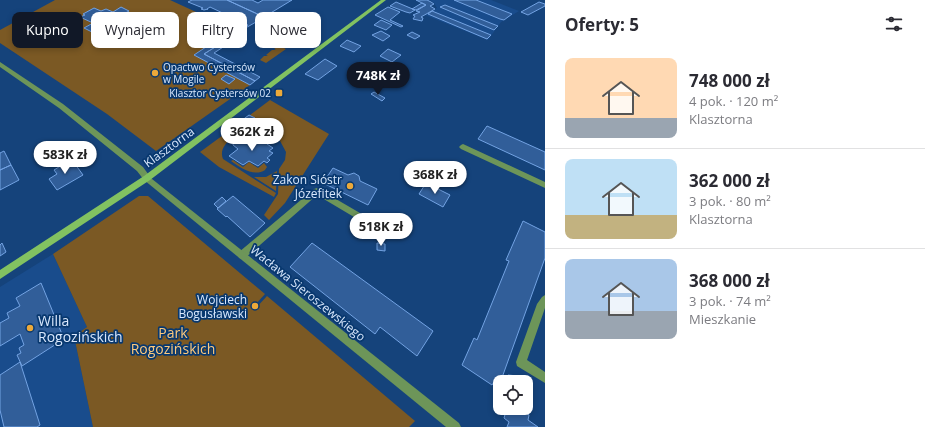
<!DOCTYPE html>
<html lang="pl">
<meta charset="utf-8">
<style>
body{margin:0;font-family:"Open Sans",sans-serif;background:#f7f7f7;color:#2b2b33;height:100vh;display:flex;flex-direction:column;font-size:15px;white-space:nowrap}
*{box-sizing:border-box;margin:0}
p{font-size:13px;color:#7c7c81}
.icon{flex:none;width:22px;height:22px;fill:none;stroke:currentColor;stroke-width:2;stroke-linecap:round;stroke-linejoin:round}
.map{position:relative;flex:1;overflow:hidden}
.side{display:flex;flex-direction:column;background:#fff;width:380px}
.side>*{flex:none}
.hud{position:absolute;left:12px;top:12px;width:380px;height:36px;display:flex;gap:8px}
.tools{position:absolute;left:493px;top:375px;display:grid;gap:8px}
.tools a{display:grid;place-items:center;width:40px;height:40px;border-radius:8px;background:#fff;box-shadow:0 2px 6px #0003;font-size:20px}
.price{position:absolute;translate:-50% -34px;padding:0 9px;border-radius:14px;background:#fff;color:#222;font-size:13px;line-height:26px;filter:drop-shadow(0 1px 2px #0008)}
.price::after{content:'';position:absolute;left:50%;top:24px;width:12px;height:9px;margin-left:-6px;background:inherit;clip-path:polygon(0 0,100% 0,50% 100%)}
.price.selected{background:#111827;color:#fff}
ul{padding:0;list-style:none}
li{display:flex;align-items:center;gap:12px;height:100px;padding:0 20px}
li+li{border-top:1px solid #e1e1e2}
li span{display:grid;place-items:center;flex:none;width:112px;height:80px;border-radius:8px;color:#555}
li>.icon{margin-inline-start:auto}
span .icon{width:48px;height:48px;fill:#fffc;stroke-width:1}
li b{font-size:17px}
h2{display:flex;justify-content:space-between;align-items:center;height:48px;padding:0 20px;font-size:17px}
.chip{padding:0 14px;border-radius:8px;background:#fff;box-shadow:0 2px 6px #0003;font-size:14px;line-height:36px}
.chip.selected{background:#111827;color:#fff}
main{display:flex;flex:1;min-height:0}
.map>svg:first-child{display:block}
.built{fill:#194c8c}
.green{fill:#7b5924}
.building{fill:#315e99;stroke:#73a3e3}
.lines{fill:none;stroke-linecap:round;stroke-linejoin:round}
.lane{fill:#6d9559;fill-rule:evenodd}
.street{fill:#6d9559;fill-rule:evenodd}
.secondary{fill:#82c261;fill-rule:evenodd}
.poi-dot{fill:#eca93a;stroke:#08386f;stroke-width:1.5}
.labels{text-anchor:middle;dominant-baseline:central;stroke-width:3.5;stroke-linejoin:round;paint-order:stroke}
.far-poi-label{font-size:10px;fill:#d9e8fd;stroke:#08386f;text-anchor:start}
.street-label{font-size:12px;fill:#d9e8fd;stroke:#08386f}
.poi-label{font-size:12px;fill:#d9e8fd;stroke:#08386f;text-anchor:end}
.near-poi-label{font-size:14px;fill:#d9e8fd;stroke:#08386f;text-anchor:start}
.near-park-label{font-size:14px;fill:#feca7d;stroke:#08386f}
</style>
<main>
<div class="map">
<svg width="545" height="427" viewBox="0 0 545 427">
<rect width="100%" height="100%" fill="#15437b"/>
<path class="built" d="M430 0H491L519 11 501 22 488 40 425 15 437 8 434 3Z
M53 254 87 327 74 336 93 427H0V287Z"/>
<path class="green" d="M55 0H170L233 29 194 55 250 85 156 151 107 114 0 43V30Z
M279 46 286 49 266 63 260 60 264 56H268L266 55 272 50H276L274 49Z
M270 100 329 134 285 203 269 220 264 215 278 194 279 169 285 160 286 152 279 139 260 125 259 121 250 115Z
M241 122 247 125C238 133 217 145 223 159L276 193 274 197 219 167 200 152Z
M233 160 243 167 249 162 258 168 264 163 267 167 265 170C254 177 241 168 231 161Z
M277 171 276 191 254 177H266Z
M139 196H148L265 294 253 307 255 309 267 296 415 421 409 427H93L74 336 87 327 53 254Z"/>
<path class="building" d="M192 0H227L264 17 262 18 267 20 261 24 256 22 242 30 248 25 210 7 207 9H208L204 10 201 9 203 8 188 2Z
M227 0H252L258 3 263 0H292L264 17Z
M416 0H427L431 2 434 4 430 6 435 9 421 17 423 18 422 21 413 19 415 16 413 15 420 12 416 11 426 5Z
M454 0H476L512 14 504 20 500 19Z
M396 2 415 10 410 13 406 12 390 6Z
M539 2 545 4V6L528 15 521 12Z
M422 3 426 5 416 10 412 9Z
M445 5 498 26 494 30 440 7Z
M121 7 129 11 92 32 84 28 93 23 80 17 85 15 83 14 94 8 101 11 106 9 113 12Z
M388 7 400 12 390 20 403 26 401 27 375 15Z
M432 11 491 35 487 39 428 14Z
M381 20 392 25 386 30 374 25Z
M233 29 239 32 204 54 255 81 250 85 194 55Z
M381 31 390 36 383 41 372 35Z
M239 32 243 34 214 53 260 77 255 81 204 54Z
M412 32 420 36 415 39 407 35Z
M347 40 361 46 354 52 340 46Z
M388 49 401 55 392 62 380 56Z
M325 59 337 66 318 80 305 74Z
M363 69 369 72 373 70 382 75 379 77 377 76 365 85 352 77Z
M226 75 235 79 229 84 221 79Z
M374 92 385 98 382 101 371 94Z
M249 115 255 118 246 125 241 121Z
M487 126 545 152V170L478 139Z
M241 138 253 145 260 138 269 143 267 144 273 148 269 151 273 153 267 158 270 160 267 163 264 161 258 166 249 161 243 165 229 156 238 149 233 145V142L236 139Z
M4 151 11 165 0 170V153Z
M67 162 70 166 75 164 83 175 57 190 49 179 57 174 54 170Z
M11 165 19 180 0 190V170Z
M333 168 348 175 354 173 359 176 360 181 377 189 368 205 323 183Z
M426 183 450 195 443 207 419 194Z
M233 196 265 223 250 237 227 216 226 217 217 209Z
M222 197 226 201 218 208 214 204Z
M523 221 545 232V258L499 386 494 382 492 385 462 365 474 338 477 340 509 261 506 260Z
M2 243 6 252 0 256V245Z
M312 243 433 331 417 356 380 327 375 334 290 267Z
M377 243 385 244V251L377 250Z
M41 283 64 339 22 366 17 355 21 353 19 348 24 345 20 334 0 346V323L9 318 7 313 20 306 16 298Z
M20 362 40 425 37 427H4L0 410V375Z
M508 375 518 376 520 382H510Z
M507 408H520L529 415 528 420 538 427H507L509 422 504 418Z"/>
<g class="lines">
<path class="lane" d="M0 62 63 104 143 167 151 178 150 180H144L137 171 59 108 0 67Z
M463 144 545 182V188L461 149 459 147 461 145Z
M317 188 360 213 361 215 360 217H354L317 195 245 258 242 259 239 258 238 255 239 252 314 189Z
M545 295V308L527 360 545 372V383L517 366 516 362 537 304 542 297Z"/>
<path class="street" d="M147 175 459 423 461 427H446L144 180 143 178 144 176Z"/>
<path class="secondary" d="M381 0H386L150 180 0 279V270L144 176Z"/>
</g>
<g class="poi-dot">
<circle cx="155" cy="73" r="4"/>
<rect x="275" y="89" width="8" height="8" rx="2"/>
<circle cx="350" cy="186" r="4"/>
<circle cx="255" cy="306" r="4"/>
<circle cx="30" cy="328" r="4"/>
</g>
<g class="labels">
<g class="far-poi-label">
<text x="163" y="67">Opactwo Cystersów<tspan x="163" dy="12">w Mogile</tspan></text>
<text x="271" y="93" text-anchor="end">Klasztor Cystersów 02</text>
</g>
<g class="street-label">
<text transform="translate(169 147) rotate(-36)">Klasztorna</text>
<text transform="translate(308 293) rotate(39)">Wacława Sieroszewskiego</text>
</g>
<g class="poi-label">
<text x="342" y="179">Zakon Sióstr<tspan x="342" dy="14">Józefitek</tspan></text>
<text x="247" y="299">Wojciech<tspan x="247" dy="14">Bogusławski</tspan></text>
</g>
<g class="near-poi-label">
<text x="38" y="320">Willa<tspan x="38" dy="16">Rogozińskich</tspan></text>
</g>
<g class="near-park-label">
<text x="173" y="332">Park<tspan x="173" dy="16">Rogozińskich</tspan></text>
</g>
</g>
</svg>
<div class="tools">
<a><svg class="icon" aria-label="locate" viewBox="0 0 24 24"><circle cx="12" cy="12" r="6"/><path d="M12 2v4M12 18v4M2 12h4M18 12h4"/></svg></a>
</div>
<b class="price selected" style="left:378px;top:96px">748K zł</b>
<b class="price" style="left:252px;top:152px">362K zł</b>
<b class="price" style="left:65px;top:175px">583K zł</b>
<b class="price" style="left:435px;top:195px">368K zł</b>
<b class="price" style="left:381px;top:247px">518K zł</b>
<div class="hud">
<a class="chip selected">Kupno</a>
<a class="chip">Wynajem</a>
<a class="chip">Filtry</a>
<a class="chip">Nowe</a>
</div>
</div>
<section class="side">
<h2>Oferty: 5<svg class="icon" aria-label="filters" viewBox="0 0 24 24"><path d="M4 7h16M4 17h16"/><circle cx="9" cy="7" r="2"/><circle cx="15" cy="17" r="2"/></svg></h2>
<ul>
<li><span style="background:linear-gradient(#ffd9b3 75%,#9aa5b1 0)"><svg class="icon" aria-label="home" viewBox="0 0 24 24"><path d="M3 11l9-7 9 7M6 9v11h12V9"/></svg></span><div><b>748 000 zł</b><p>4 pok. · 120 m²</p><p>Klasztorna</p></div></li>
<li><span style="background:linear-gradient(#bfe0f5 70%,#c2b280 0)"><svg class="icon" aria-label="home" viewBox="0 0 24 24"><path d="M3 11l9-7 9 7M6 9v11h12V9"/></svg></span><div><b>362 000 zł</b><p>3 pok. · 80 m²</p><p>Klasztorna</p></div></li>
<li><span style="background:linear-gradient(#a9c7e8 65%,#9aa5b1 0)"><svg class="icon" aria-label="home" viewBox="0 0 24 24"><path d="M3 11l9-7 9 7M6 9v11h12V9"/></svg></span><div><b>368 000 zł</b><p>3 pok. · 74 m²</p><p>Mieszkanie</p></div></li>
</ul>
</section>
</main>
